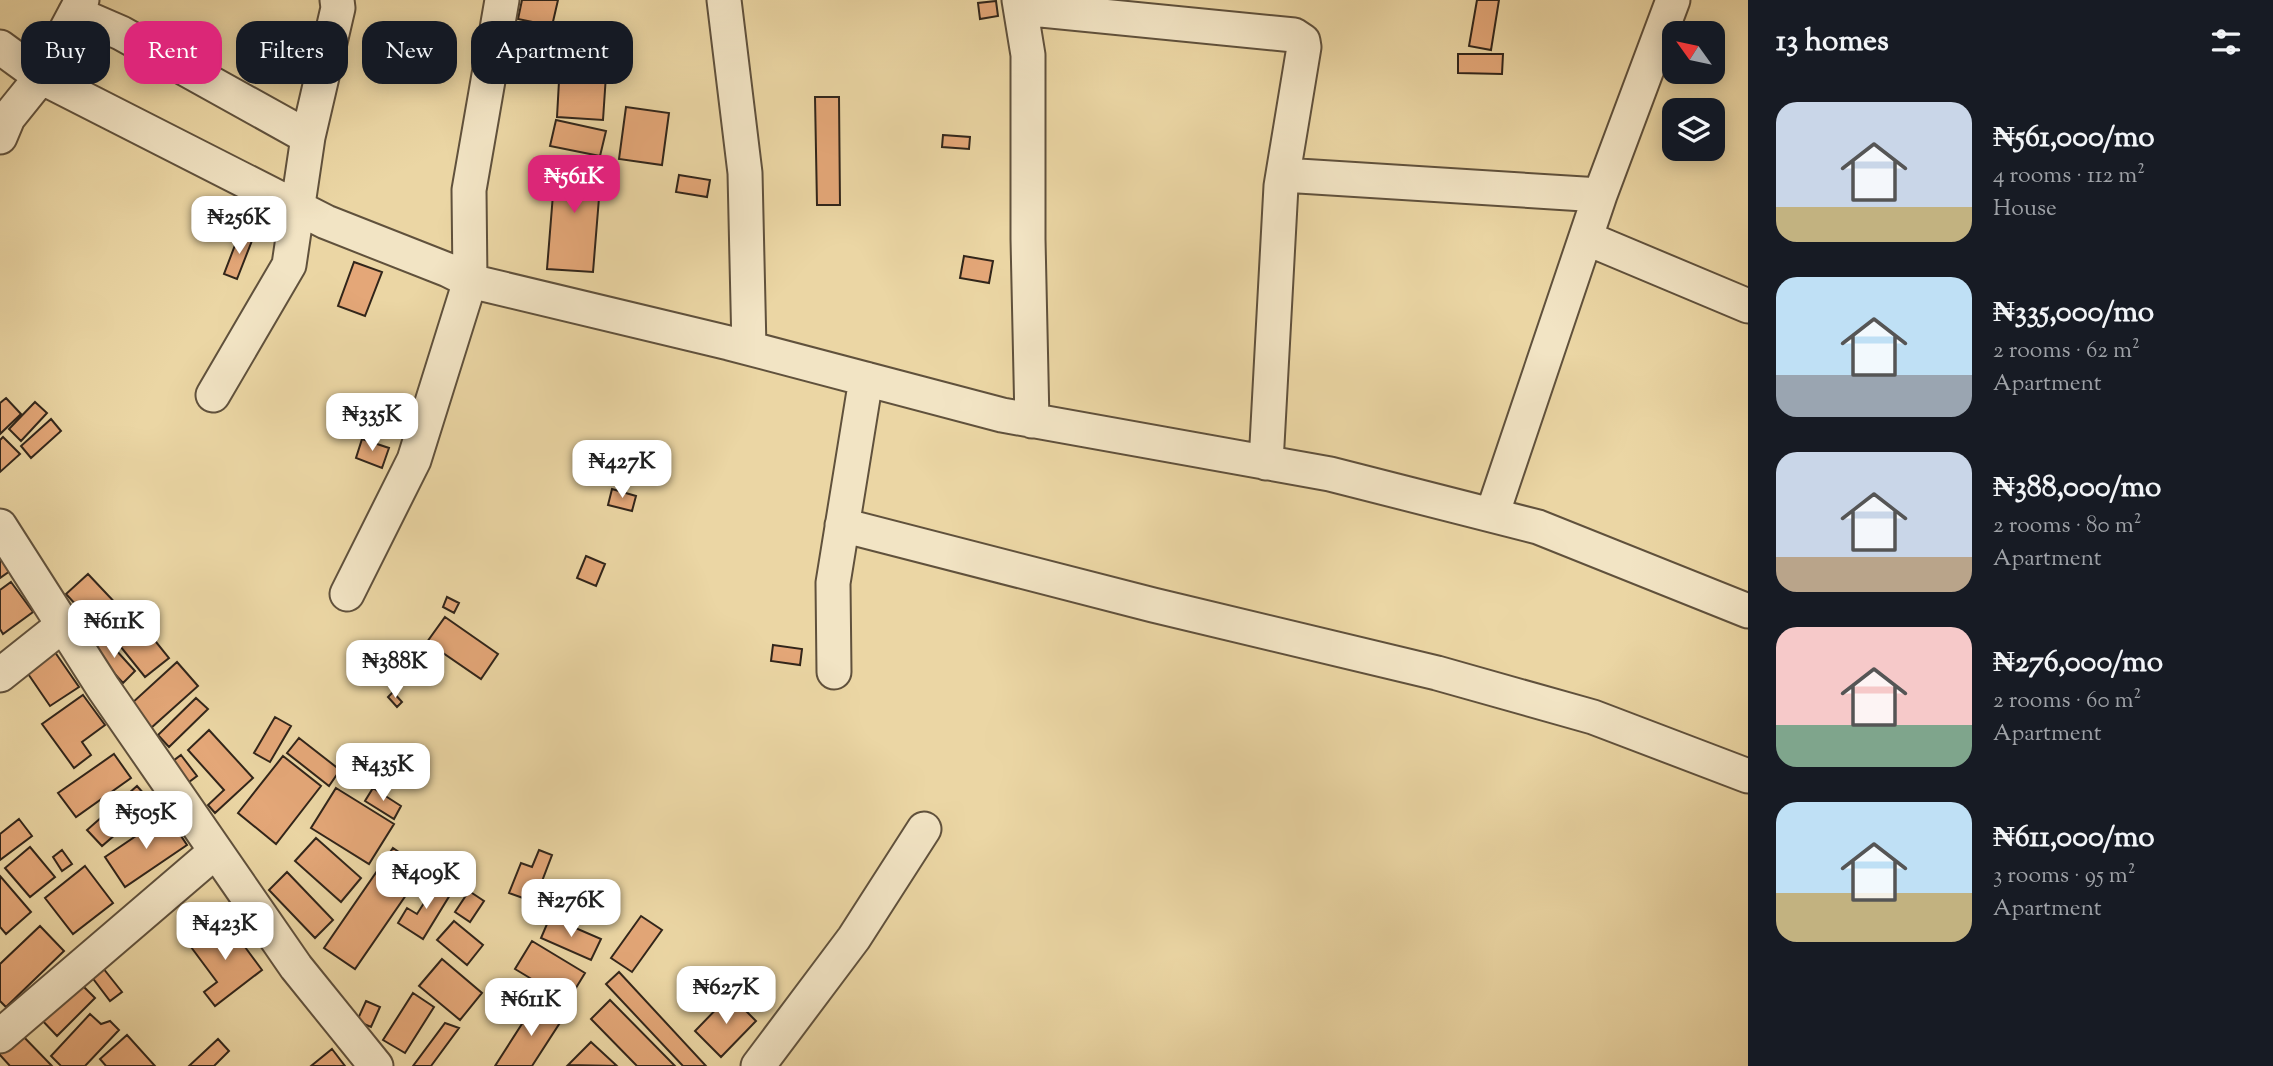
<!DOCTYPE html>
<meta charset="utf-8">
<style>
body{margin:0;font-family:"Sorts Mill Goudy",serif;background:#242831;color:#f1f3f6;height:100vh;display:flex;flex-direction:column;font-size:26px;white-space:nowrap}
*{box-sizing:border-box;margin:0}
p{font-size:23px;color:#9ea1a6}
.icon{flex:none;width:38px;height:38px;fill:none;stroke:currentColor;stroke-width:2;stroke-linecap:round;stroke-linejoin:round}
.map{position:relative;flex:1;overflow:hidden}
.drawer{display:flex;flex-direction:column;background:#171b24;width:525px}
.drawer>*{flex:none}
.top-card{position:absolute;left:21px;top:21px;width:665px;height:63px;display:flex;gap:14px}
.needle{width:46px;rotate:303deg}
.buttons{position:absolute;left:1662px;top:21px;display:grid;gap:14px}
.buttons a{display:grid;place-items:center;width:63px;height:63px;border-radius:14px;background:#171b24;box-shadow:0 4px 18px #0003;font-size:35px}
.price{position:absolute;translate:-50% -60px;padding:0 16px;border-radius:14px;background:#fff;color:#222;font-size:23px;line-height:46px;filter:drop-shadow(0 2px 4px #0008)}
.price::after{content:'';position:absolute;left:50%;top:42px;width:21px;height:16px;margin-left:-10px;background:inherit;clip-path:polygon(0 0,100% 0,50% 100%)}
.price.active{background:#db2777;color:#fff}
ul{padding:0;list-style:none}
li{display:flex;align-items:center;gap:21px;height:175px;padding:0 28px}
li span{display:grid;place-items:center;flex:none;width:196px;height:140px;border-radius:21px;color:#555}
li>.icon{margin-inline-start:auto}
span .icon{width:84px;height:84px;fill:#fffc;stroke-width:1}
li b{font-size:30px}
h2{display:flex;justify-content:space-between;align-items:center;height:84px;padding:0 28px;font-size:30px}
.pill{padding:0 24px;border-radius:21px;background:#171b24;box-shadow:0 4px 18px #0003;font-size:24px;line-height:63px}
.pill.active{background:#db2777;color:#fff}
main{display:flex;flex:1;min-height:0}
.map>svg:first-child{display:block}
.building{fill:#e4a778;stroke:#31251a;stroke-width:2}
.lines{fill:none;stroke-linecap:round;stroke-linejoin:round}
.minor-casing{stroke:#60513c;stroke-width:37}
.minor{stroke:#f2e4c4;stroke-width:33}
</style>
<main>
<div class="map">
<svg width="1748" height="1066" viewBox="0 0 1748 1066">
<rect width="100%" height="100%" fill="#ebd6a4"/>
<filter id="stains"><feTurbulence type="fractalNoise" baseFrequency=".00286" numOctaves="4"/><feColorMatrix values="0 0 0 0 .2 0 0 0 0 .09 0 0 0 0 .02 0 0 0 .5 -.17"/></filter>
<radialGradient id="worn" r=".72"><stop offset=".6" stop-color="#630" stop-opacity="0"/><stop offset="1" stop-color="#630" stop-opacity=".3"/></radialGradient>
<path class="building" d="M522 0H558L552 26 518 19Z
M1477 0H1499L1491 50 1469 46Z
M996 1 998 16 980 19 978 3Z
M562 27 609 30 603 120 557 117Z
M1458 54H1503L1502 74 1458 73Z
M815 97H839L840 205H817Z
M626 107 669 113 662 165 619 159Z
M556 120 606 131 600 156 550 146Z
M943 135 970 137 969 149 942 147Z
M556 157 602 161 593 272 547 269Z
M679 175 710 180 707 197 676 192Z
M240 232 253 238 237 279 224 274Z
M964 256 993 261 989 283 960 278Z
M354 262 382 272 365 316 338 306Z
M6 398 21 414 0 434V403Z
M35 402 47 413 21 441 9 429Z
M51 419 61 431 31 458 21 446Z
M3 437 20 454 0 472V440Z
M362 439 389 448 382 468 356 458Z
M612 489 636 496 632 511 608 505Z
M0 556 10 571 0 578Z
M586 556 605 564 596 586 577 578Z
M88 574 121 609 99 630 66 594Z
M11 582 33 612 3 634 0 629V590Z
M447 597 459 603 454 613 443 607Z
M445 617 498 654 481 679 427 642Z
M140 622 169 658 145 677 116 641Z
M105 638 135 671 123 683 93 650Z
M50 645 79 687 50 706 22 665Z
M773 645 802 649 800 665 771 661Z
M177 662 198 686 151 728 131 704Z
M393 692 402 702 397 707 388 697Z
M83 695 105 725 82 742 91 755 74 768 42 724Z
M196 698 208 709 169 747 158 735Z
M275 717 291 726 270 762 254 753Z
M209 730 253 778 215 813 208 805 224 790 188 750Z
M299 738 340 770 329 786 287 753Z
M114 754 131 778 76 817 58 793Z
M181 755 197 776 185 785 169 764Z
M283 756 321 786 276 844 238 813Z
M137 786 152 803 102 846 87 830Z
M336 788 394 824 369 864 311 828Z
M373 788 401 806 394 819 365 801Z
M167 815 187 845 125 887 105 857Z
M19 819 32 836 0 860V834Z
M316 838 361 878 341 902 295 861Z
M30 847 55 877 30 897 5 868Z
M393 848 424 869 355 969 324 948Z
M62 850 72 864 62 871 53 857Z
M539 850 552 855 534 902 509 893 521 863 532 867Z
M85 866 113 903 73 934 45 898Z
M287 872 333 920 315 938 269 890Z
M0 876 31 912 6 934 0 927Z
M438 881 453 890 423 939 398 923 407 908 417 914Z
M556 883 586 893 578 916 549 906Z
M469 891 484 901 470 922 455 912Z
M641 916 662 930 632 972 611 958Z
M550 917 601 939 591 960 541 938Z
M225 920 262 970 215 1006 204 992 217 982 191 947Z
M454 921 483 945 467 965 437 940Z
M40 926 64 951 6 1007 0 1001V964Z
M532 941 585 973 568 1001 515 969Z
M442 959 482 993 460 1020 419 986Z
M99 963 122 992 110 1001 88 972Z
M619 972 706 1066H683L606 984Z
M76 979 95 998 57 1036 39 1017Z
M520 982 535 991 524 1010 509 1001Z
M413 993 434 1007 405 1053 383 1040Z
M730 995 756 1021 721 1057 695 1031Z
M610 1000 675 1066H637L591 1019Z
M366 1001 380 1007 371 1027 357 1021Z
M536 1002 563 1018 532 1066H495Z
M90 1014 101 1024 110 1021 119 1030 85 1066H61L51 1056Z
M445 1023 459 1028 431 1066H413Z
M19 1032 52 1066H10L0 1055V1050Z
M127 1035 155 1066H106L100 1059Z
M218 1039 229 1051 214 1066H189Z
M591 1042 617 1066 568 1065Z
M332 1049 345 1066H311Z"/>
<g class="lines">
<g class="minor-casing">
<path id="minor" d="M724 0 745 173 749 348
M1019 0 1028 55V239L1032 421
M1021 8 1294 35 1303 41 1304 47 1281 186 1266 463
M75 13 121 33 308 137
M0 47 41 77 326 222 448 270 470 281 729 343 1002 415 1330 474 1538 527 1748 611
M0 137 8 118 41 77 82 0
M1283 175 1600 195
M1586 238 1748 306
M213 395 289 265 308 137 338 8 337 0
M1492 515 1600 195 1673 0
M842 525 1153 605 1437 673 1593 717 1748 776
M0 526 104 689 296 967 376 1066
M347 594 414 460 470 281 469 190 502 0
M834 672 833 583 866 379
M0 675 63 625
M0 1036 216 851
M758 1066 854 938 924 829"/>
</g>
<use href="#minor" class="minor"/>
</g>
<rect width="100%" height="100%" filter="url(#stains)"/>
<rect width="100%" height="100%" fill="url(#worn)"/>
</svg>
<div class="buttons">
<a><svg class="needle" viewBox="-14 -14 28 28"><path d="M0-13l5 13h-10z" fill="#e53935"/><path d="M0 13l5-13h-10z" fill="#9ea1a6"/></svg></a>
<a><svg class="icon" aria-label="layers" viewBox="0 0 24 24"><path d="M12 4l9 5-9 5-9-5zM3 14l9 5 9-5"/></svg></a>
</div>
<b class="price active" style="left:574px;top:215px">₦561K</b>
<b class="price" style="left:239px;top:256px">₦256K</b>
<b class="price" style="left:372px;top:453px">₦335K</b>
<b class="price" style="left:622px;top:500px">₦427K</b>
<b class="price" style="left:114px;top:660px">₦611K</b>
<b class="price" style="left:395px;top:700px">₦388K</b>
<b class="price" style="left:383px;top:803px">₦435K</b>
<b class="price" style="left:146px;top:851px">₦505K</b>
<b class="price" style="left:426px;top:911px">₦409K</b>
<b class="price" style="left:571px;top:939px">₦276K</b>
<b class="price" style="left:225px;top:962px">₦423K</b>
<b class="price" style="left:726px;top:1026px">₦627K</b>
<b class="price" style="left:531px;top:1038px">₦611K</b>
<div class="top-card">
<a class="pill">Buy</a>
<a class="pill active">Rent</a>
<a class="pill">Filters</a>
<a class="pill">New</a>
<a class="pill">Apartment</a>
</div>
</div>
<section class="drawer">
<h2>13 homes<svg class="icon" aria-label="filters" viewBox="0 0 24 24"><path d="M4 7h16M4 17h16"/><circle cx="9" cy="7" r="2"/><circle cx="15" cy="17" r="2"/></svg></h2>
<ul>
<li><span style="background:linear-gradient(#c9d6e8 75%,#c2b280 0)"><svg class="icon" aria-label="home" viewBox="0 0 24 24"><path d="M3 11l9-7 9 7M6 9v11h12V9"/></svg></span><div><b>₦561,000/mo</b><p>4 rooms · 112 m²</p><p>House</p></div></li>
<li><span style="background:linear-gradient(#bfe0f5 70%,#9aa5b1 0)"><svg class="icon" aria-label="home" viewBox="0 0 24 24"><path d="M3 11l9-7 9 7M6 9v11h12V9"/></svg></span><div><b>₦335,000/mo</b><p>2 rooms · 62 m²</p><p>Apartment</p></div></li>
<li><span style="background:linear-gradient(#c9d6e8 75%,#b9a48a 0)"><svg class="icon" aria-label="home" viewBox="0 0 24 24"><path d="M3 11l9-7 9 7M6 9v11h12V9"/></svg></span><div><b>₦388,000/mo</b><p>2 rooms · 80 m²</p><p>Apartment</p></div></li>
<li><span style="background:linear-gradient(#f6c9c9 70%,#7fa58c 0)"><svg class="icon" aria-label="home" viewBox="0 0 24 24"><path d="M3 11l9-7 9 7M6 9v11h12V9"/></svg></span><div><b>₦276,000/mo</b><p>2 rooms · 60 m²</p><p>Apartment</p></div></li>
<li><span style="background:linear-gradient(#bfe0f5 65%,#c2b280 0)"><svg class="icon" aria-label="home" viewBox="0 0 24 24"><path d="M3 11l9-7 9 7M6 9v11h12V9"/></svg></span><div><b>₦611,000/mo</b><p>3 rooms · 95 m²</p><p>Apartment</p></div></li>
</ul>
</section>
</main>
